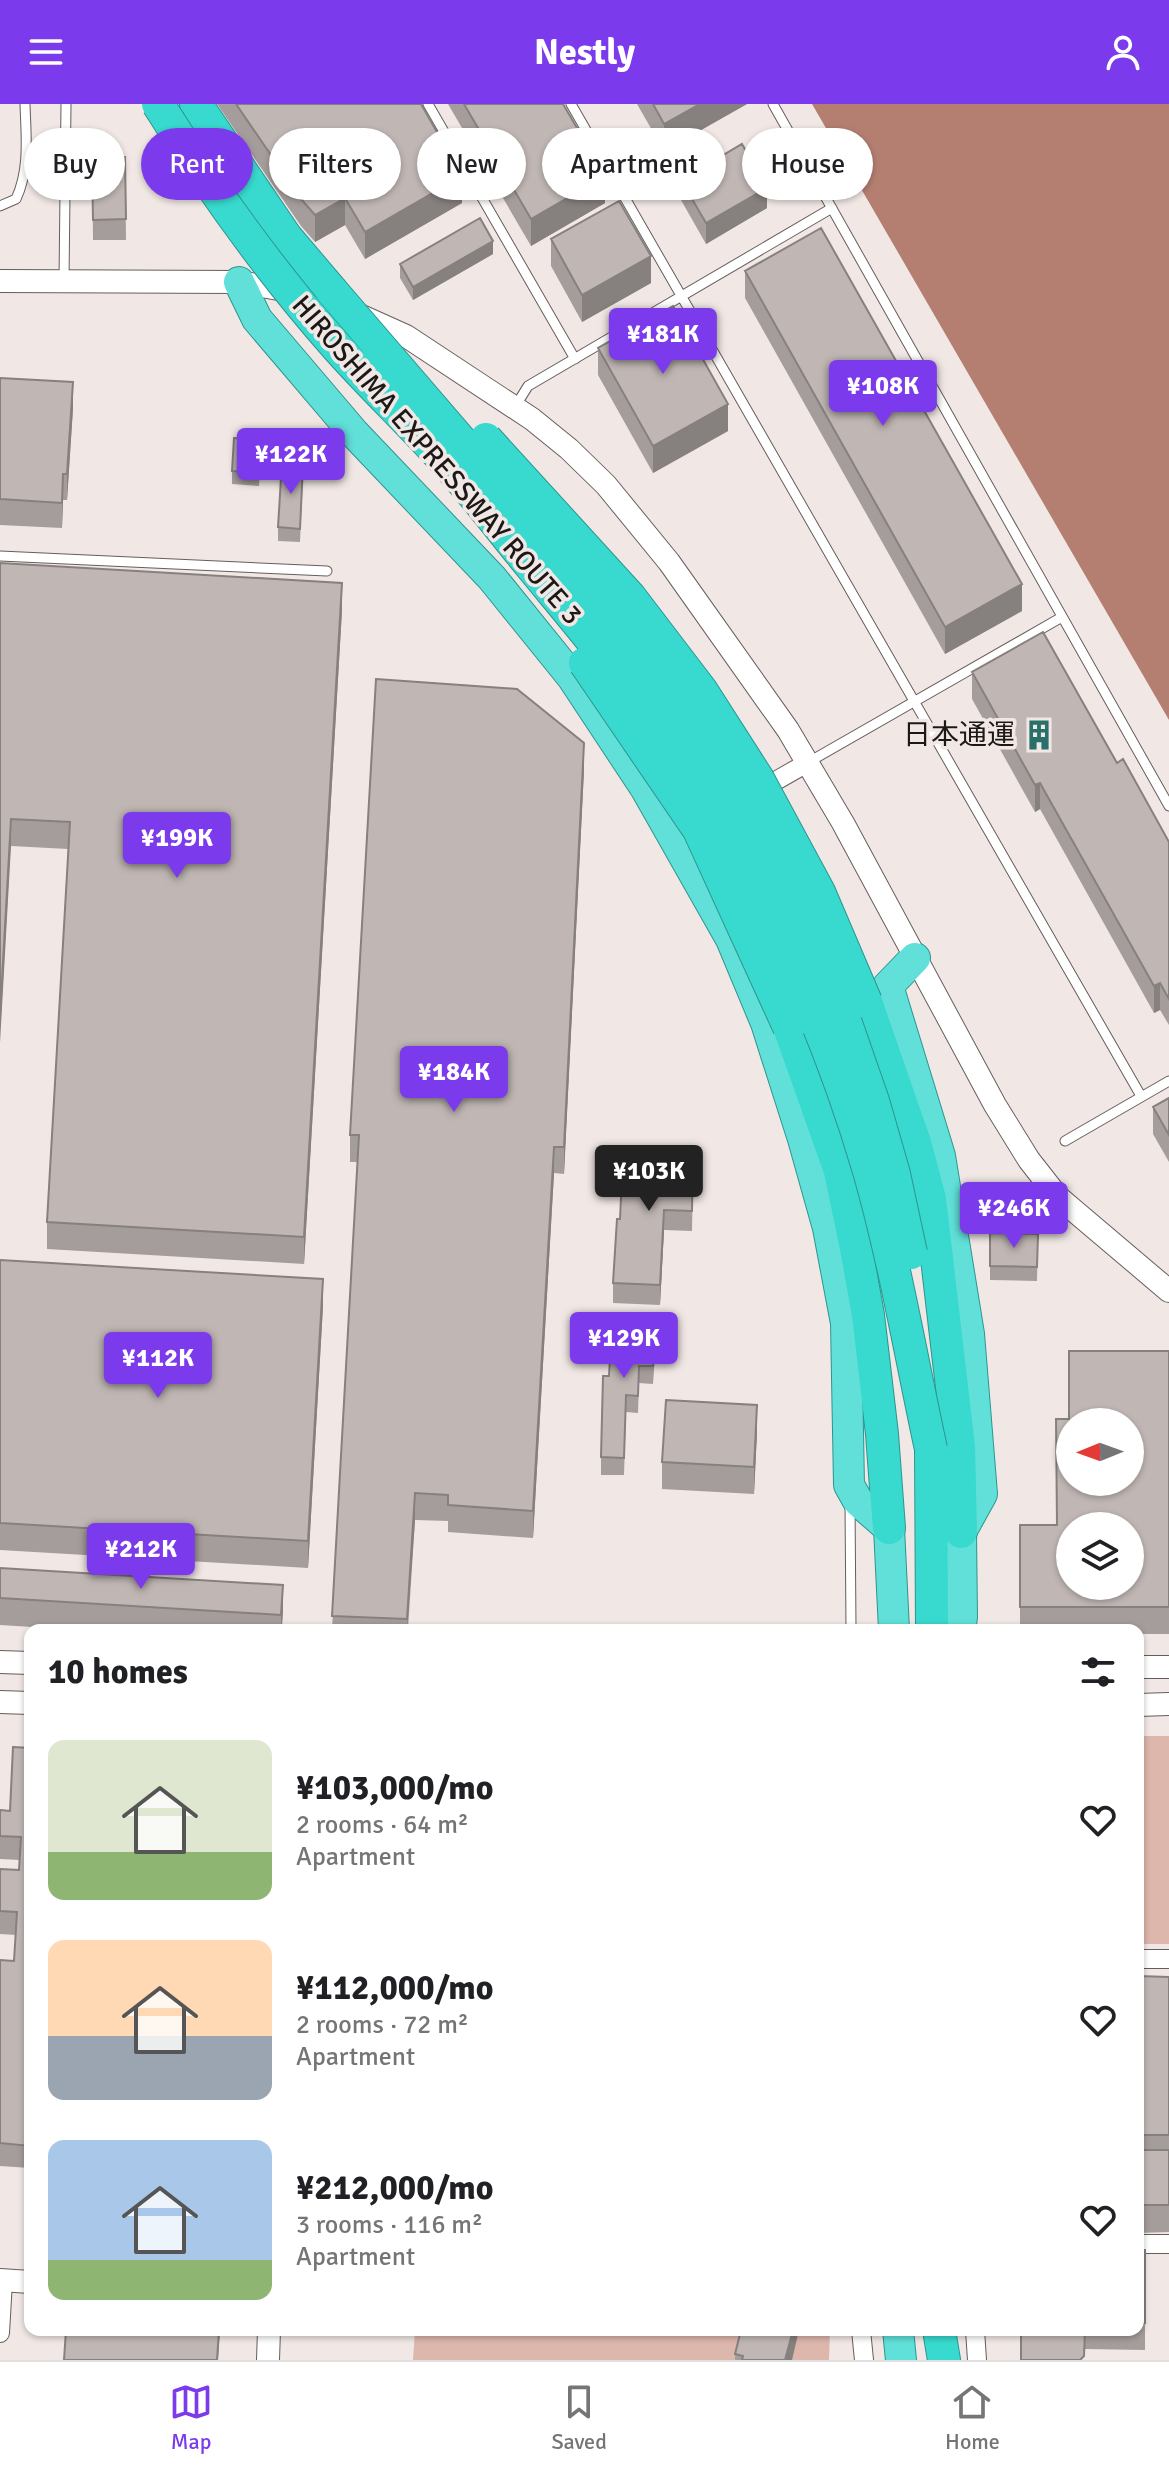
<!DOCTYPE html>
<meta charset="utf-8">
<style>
body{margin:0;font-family:Signika,"Noto Sans JP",sans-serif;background:#f2f2f2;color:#202124;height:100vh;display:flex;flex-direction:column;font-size:30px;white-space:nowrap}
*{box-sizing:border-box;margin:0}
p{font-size:26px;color:#757577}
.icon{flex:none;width:44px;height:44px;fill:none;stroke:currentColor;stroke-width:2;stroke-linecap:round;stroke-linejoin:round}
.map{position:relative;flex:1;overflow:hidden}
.side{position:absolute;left:24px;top:1520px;width:1120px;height:712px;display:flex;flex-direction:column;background:#fff;border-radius:16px;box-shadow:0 2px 6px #0004}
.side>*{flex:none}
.top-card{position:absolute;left:24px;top:24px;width:1122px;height:72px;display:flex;gap:16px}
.needle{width:52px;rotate:269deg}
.fabs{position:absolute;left:1056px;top:1304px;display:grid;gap:16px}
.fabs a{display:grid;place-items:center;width:88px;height:88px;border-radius:50%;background:#fff;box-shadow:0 2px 6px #0004;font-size:40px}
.price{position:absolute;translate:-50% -68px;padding:0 18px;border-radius:8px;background:#7c3aed;color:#fff;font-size:26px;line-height:52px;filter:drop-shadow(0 2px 4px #0008)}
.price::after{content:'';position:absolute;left:50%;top:48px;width:24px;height:18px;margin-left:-12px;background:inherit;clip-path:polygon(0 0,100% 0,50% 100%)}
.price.on{background:#222;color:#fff}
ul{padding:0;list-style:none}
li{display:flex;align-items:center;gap:24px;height:200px;padding:0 24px}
li span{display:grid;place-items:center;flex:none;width:224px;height:160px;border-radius:16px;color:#555}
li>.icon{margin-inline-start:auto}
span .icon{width:96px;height:96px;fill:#fffc;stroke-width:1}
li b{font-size:34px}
h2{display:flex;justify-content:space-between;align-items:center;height:96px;padding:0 24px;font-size:34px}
.chip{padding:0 28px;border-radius:36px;background:#fff;box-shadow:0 2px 6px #0004;font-size:28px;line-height:72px}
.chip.on{background:#7c3aed;color:#fff}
header{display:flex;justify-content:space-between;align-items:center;height:104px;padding:0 24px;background:#7c3aed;color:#fff;font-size:36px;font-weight:700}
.tabs{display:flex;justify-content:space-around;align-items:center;height:112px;border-top:2px solid #e0e0e0;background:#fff;font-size:22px;color:#757577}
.tabs a{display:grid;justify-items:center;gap:4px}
.tabs .on{color:#7c3aed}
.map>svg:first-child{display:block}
.green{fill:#ddb6ac}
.water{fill:#b47f71}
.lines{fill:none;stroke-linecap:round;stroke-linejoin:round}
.service-casing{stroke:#665e5c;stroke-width:11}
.minor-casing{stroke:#665e5c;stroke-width:20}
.tertiary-casing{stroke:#665e5c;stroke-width:24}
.trunk-casing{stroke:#2e958e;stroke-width:32}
.motorway-casing{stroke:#2e958e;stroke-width:34}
.service{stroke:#fff;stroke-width:9}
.minor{stroke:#fff;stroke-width:18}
.tertiary{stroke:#fff;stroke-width:22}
.trunk{stroke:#60e0d8;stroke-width:30}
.motorway{stroke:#38d9ce;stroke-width:32}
.motorway-bridge-casing{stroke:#2e958e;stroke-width:34;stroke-linecap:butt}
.motorway-bridge{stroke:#38d9ce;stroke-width:32}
.wall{fill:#a59d9b}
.shaded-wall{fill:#86807e}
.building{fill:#c0b7b4;stroke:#86807e;stroke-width:2;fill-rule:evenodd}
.labels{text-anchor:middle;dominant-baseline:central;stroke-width:7;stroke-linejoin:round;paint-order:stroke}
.street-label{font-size:28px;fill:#1c1817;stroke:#f1e8e5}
.poi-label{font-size:28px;fill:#1c1817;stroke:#f1e8e5;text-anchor:end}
</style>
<header><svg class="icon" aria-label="menu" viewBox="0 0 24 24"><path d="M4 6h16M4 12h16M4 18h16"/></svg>Nestly<svg class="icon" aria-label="person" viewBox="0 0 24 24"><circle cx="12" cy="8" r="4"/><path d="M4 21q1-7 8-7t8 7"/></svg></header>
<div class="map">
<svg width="1169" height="2256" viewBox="0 0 1169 2256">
<rect width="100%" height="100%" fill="#f1e8e5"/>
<path class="green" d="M1138 1632H1169V1840H1138Z
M415 2226H830L829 2256H413Z"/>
<path class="water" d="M812 0H1169V616Z"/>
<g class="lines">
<g class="service-casing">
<path id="service" d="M428 0 575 255
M571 0 1141 992
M773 0 1169 702
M0 102 16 95C30 65 26 32 25 0
M64 177 66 0
M515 303 528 282 832 104
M0 452 327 467
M807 659 1062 513
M1065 1037 1169 977
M850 1400 851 1523"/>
</g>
<g class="minor-casing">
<path id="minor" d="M758 687 807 659
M1138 1855H1169
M1138 2140H1169
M861 2226 864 2256
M975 2226 977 2256
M0 2229 3 2177"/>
</g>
<g class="tertiary-casing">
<path id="tertiary" d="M0 177 239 178 295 188
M357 210 406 232 532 315 569 345 606 381 669 458 788 626 843 719 995 1001 1029 1056 1058 1093 1169 1187
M0 1558 30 1559
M1138 1563H1169
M0 1598 30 1599
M1138 1601 1169 1600
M0 2176 30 2178
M268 2256 269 2226"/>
</g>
<g class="trunk-casing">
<path id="trunk" d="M239 178 257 215 354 329 492 474 572 573 646 685 731 835 766 919 803 1035 828 1124 846 1219 849 1381 858 1397 889 1424 894 1526
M915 854 888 882 940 1052 969 1230 982 1390 961 1428 962 1513 960 1526
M898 2226 901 2256"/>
</g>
<g class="motorway-casing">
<path id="motorway" d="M196 0 286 133 331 186
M866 898 915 1039 930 1095 959 1343 961 1428
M789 923 840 1067 856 1144 868 1211 882 1330 889 1424
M931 1345 932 1526
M939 2226 944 2256"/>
</g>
<use href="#service" class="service"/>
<use href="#minor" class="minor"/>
<use href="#tertiary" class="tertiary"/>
<use href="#trunk" class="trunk"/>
<use href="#motorway" class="motorway"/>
<g class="motorway-bridge-casing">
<path id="motorway-bridge" d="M158 0C211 85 270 167 336 242 373 284 414 322 451 364 478 395 504 429 531 462 563 501 595 539 626 579 734 720 819 897 869 1067 895 1158 911 1253 931 1345
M331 186 614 515 666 580 712 652 765 747 842 908 873 997 894 1070 911 1149
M486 335 630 493 701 586 758 675 819 788 866 898
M585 559 699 726 789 923"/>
</g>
<use href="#motorway-bridge" class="motorway-bridge"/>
</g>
<path class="wall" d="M217 0H421L462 99 365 155 345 121 315 138 301 122Z
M448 0H563L605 99 531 142Z
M637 0H747L664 47Z
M92 53H125L126 136H93Z
M681 76 767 104 706 140 681 96Z
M551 135 651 179 582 218 551 162Z
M493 150 413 196 400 174V160Z
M745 167 1022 507 945 550 745 194Z
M598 244 728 327 653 369 598 271Z
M0 274 73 304 67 396H63L62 424 0 421Z
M261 350 259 382 232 380V367Z
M303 373 300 438 278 437V423Z
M0 459 342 506 304 1160 47 1145V1118L68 745 11 742Z
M972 568 1117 659 1169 738V921L1160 906 1154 909 1040 705 1035 708 972 595Z
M584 666 564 1070 554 1069 533 1434 448 1428V1417L415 1416 408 1526H332L358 1058H350V1031Z
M1169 994V1058L1153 1030V1003Z
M693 1073 692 1127 664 1126 660 1201 613 1199V1179L620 1115Z
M990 1129 1038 1130 1037 1177 990 1176Z
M0 1156 323 1202 308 1464 0 1446Z
M656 1237 653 1280 639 1279 638 1309 626 1308 624 1371H601V1353L609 1272Z
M1169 1247V1530H1138V1526H1020V1421H1057L1069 1315Z
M757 1328 754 1390 662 1385V1358Z
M0 1464 283 1508 282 1526H81L0 1521Z
M30 1644V2064L0 2062V1856L14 1857 16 1831 0 1830V1765L19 1766 20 1756 0 1755V1706L10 1707Z
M1138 1872 1169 1873V2128L1138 2129Z
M1138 2146H1145V2246L1085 2245 1021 2226H1138Z
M735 2250 792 2256H735Z"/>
<path class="shaded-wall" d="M700 0H747L664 47V20Z
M462 72V99L365 155V128Z
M605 72V99L531 142V115Z
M767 84V104L706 140V119Z
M345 94V121L315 138V111Z
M493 137V150L413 196V183Z
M651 152V179L582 218V191Z
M73 278V304L67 396V370Z
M728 300V327L653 369V342Z
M63 370V396L62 424V399Z
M342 479V506L304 1160V1133Z
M1022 480V507L945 550V523Z
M584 639V666L564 1070V1043Z
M1040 679V705L1035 708V681Z
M11 715V742L0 939V912Z
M1160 879V906L1154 909V882Z
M554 1043V1069L533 1434V1407Z
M664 1106V1126L660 1201V1181Z
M323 1175V1202L308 1464V1437Z
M757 1301V1328L754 1390V1363Z
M415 1389V1416L407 1526V1515Z
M283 1481V1508L281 1526V1511Z
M219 2226H220L218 2256H217Z
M793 2226H799L792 2256H785Z"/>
<path class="building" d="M236 0H421L462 72 365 128 345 94 315 111 301 95Z
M464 0H563L605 72 531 115Z
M653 0H700L664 20Z
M742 40 767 84 706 119 681 76Z
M92 53H125L126 115 93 116Z
M619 97 651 152 582 191 551 135Z
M480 114 493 137 413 183 400 160Z
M821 124 1022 480 945 523 745 167Z
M673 202 728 300 653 342 598 244Z
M0 274 73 278 67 370H63L62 399 0 395Z
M234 334 261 336 259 368 232 367Z
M282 358 303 359 300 425 278 423Z
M0 459 342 479 304 1133 47 1118 70 718 11 715 0 912Z
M1043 528 1117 659 1123 655 1169 738V895L1160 879 1154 882 1040 679 1035 681 972 568Z
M376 575 517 585 584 639 564 1043H554L533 1407 448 1401V1391L415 1389 407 1515 332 1512 359 1031H350Z
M1169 994V1031L1153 1003Z
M623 1050 693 1052 692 1107 664 1106 660 1181 613 1179 617 1115H620Z
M990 1129 1038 1130 1037 1163 990 1162Z
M0 1156 323 1175 308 1437 0 1419Z
M612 1217 656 1219 653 1262H639L638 1292 626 1291 624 1354 601 1353 603 1272H609Z
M1069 1247H1169V1503H1020V1421H1057L1056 1315H1069ZM1070 1318H1130V1378H1070ZM1070 1422H1130V1482H1070Z
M666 1296 757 1301 754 1363 662 1358Z
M0 1464 283 1481 281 1511 0 1494Z
M13 1643 30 1644V2042L0 2039V1856L14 1857 17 1808 0 1807V1765L19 1766 21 1733 0 1732V1706L10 1707Z
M1138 1872 1169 1873V2031H1138Z
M1138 2046H1169V2101H1138Z
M1138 2146H1145V2219L1138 2218Z
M66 2226H219L217 2256H64Z
M741 2226H793L785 2256H742L743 2252 735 2250Z
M1021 2226H1085L1084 2252 1080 2256H1021Z"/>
<defs>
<g id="building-bare" transform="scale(2.4)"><path d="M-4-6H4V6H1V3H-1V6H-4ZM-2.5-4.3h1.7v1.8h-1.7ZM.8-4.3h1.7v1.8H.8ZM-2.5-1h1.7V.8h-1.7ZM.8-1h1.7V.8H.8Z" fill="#28716b" stroke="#f1e8e5" stroke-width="2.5" paint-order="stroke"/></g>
</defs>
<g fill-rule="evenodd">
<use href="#building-bare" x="1039" y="631"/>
</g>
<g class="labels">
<g class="street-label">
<text transform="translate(437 356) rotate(49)">HIROSHIMA EXPRESSWAY ROUTE 3</text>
</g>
<g class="poi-label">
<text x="1015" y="631">日本通運</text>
</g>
</g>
</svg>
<div class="fabs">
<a><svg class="needle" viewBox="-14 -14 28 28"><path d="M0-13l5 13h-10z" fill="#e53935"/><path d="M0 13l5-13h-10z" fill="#757577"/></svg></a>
<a><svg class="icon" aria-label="layers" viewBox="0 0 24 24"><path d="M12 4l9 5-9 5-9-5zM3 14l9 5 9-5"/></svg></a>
</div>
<b class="price" style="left:663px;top:272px">¥181K</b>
<b class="price" style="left:883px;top:324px">¥108K</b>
<b class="price" style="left:291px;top:392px">¥122K</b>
<b class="price" style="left:177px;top:776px">¥199K</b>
<b class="price" style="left:454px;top:1010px">¥184K</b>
<b class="price on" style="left:649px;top:1109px">¥103K</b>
<b class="price" style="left:1014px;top:1146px">¥246K</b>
<b class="price" style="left:624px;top:1276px">¥129K</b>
<b class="price" style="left:158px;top:1296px">¥112K</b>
<b class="price" style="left:141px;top:1487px">¥212K</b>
<div class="top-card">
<a class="chip">Buy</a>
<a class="chip on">Rent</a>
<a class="chip">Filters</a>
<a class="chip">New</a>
<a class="chip">Apartment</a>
<a class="chip">House</a>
</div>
<section class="side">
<h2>10 homes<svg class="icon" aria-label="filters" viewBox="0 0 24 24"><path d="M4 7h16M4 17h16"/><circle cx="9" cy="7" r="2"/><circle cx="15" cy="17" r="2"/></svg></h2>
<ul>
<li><span style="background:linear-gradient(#dfe7d0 70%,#8fb573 0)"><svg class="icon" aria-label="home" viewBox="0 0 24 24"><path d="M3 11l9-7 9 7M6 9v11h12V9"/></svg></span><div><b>¥103,000/mo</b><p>2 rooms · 64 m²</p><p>Apartment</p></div><svg class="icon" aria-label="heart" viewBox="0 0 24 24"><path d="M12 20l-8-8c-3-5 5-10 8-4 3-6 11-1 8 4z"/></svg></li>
<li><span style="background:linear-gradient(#ffd9b3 60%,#9aa5b1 0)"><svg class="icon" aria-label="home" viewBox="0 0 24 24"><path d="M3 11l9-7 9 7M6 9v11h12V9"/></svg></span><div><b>¥112,000/mo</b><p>2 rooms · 72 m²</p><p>Apartment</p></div><svg class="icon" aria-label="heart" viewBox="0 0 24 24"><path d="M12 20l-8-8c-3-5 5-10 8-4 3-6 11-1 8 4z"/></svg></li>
<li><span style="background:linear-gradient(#a9c7e8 75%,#8fb573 0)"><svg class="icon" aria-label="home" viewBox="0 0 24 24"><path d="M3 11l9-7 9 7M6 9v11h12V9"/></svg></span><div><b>¥212,000/mo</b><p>3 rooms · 116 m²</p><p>Apartment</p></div><svg class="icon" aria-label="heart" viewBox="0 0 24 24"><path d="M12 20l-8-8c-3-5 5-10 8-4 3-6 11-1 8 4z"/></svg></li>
</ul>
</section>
</div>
<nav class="tabs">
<a class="on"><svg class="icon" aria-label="map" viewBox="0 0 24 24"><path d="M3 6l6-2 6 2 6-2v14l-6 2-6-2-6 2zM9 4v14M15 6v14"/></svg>Map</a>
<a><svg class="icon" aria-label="saved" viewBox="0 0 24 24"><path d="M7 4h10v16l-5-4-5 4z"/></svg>Saved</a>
<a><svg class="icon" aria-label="home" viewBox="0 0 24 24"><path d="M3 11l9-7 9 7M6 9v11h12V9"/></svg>Home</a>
</nav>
